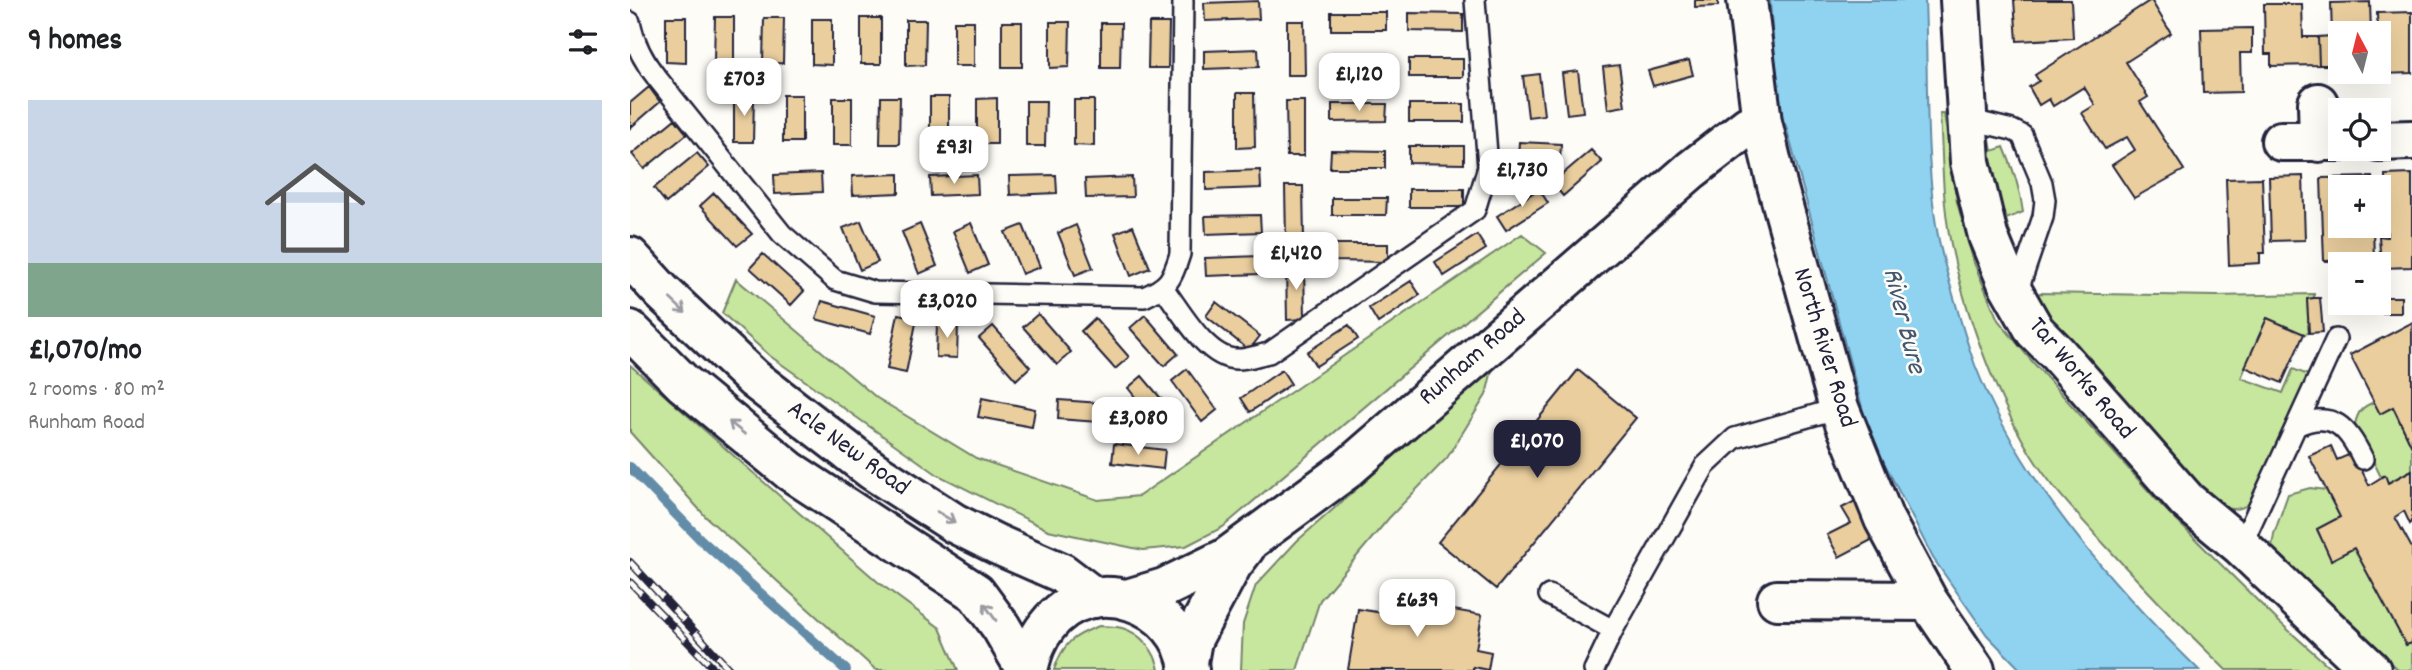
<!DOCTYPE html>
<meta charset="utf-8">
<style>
body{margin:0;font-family:Dekko,sans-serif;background:#f6f6f6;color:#202124;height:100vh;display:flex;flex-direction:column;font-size:26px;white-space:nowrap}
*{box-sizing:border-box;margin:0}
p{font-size:23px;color:#757577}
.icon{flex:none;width:38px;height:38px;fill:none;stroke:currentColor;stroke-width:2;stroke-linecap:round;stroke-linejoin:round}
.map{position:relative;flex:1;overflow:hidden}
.panel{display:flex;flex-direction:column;background:#fff;width:630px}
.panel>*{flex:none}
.needle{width:46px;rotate:353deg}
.fabs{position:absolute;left:1698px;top:21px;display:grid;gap:14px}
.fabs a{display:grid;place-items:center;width:63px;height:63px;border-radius:0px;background:#fff;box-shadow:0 7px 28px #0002;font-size:35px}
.price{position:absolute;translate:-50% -60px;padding:0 16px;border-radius:14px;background:#fff;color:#222;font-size:23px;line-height:46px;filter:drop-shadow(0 2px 4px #0008)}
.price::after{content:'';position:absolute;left:50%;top:42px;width:21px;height:16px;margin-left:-10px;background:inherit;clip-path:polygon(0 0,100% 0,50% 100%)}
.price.current{background:#22223b;color:#fff}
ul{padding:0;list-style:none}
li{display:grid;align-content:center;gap:14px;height:371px;padding:0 28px}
li span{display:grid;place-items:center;height:217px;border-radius:0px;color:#555}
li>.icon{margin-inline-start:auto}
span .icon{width:126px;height:126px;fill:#fffc;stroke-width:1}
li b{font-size:30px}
h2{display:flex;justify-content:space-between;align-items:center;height:84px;padding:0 28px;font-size:30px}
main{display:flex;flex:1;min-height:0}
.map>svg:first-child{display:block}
.green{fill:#c7e69e;stroke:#74846c;stroke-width:2}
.water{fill:#8fd3f0;stroke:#638ca8;stroke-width:2}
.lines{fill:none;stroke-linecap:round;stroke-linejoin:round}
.stream{stroke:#638ca8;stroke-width:10}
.building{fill:#eace9e;stroke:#22223b;stroke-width:2}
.lane-casing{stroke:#22223b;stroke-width:24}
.street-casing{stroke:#22223b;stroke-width:44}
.highway-casing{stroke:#22223b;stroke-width:44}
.lane{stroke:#fdfcf7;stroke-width:19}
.street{stroke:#fdfcf7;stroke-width:38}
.highway{stroke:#fdfcf7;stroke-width:38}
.rail-casing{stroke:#22223b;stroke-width:8}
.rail{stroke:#fdfcf7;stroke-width:5;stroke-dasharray:16;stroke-linecap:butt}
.oneway{stroke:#9a9aa2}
.labels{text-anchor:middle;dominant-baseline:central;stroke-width:5;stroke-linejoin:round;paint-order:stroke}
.street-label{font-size:26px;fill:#22223b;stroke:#fdfcf7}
.water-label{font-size:28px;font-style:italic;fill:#435771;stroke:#fdfcf7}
</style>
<main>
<section class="panel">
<h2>9 homes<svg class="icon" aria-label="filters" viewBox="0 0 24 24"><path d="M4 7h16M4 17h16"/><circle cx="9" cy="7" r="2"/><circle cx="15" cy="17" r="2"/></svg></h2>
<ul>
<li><span style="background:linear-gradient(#c9d6e8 75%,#7fa58c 0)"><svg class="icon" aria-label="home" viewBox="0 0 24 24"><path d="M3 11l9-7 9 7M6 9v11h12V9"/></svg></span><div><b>£1,070/mo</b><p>2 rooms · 80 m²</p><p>Runham Road</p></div></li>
</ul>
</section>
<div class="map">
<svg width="1782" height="670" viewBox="0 0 1782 670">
<rect width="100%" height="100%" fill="#fdfcf7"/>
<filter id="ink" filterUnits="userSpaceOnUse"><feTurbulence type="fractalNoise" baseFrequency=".0143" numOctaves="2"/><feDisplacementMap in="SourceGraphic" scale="14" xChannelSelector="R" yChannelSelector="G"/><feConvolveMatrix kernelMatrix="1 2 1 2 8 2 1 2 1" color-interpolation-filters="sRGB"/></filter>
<g filter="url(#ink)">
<path class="green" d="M1310 114H1314L1327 202 1344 263 1368 320 1400 359 1533 507 1646 619 1703 670H1596C1554 629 1513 587 1474 544 1449 516 1420 486 1400 453 1361 388 1322 280 1315 204 1312 174 1312 144 1310 114Z
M1360 140 1362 151 1374 147C1383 169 1390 188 1393 212L1376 219 1381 236 1378 239 1354 151Z
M892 234 916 253 593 527 556 546 513 550 418 530 308 475 140 356 92 313 106 279 247 398 346 458 468 500 509 496Z
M1410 293 1586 296 1684 294V298L1677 299 1679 333 1674 334 1637 318 1611 378 1653 393 1663 369 1683 377 1626 499C1612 511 1600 512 1583 503L1409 309 1405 296Z
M0 365 248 582 310 628 328 670H246L76 517 0 432Z
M862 370 856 395 817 458 759 518 690 600 667 670H611L613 624 626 585 667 541Z
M1744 402 1750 413 1763 407 1782 447V470L1758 483 1755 476 1751 477 1725 424C1728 411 1732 407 1744 402Z
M1680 488 1696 490 1710 517 1687 530 1702 559 1724 548 1776 645 1782 643V670H1768L1641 553 1644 534 1658 494Z
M469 626C476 627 485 626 492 628 511 633 526 652 529 670H424C433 643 443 636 469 626Z"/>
<path class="water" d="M1140 0H1295C1298 71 1295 141 1304 211 1307 236 1313 260 1320 284 1328 311 1335 338 1345 365 1390 480 1481 584 1569 670H1391L1357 635 1303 558 1239 433 1156 126 1148 113Z"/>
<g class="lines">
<path class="stream" d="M0 467 71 540 216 670"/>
</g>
<path class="building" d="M1065 0H1088V6L1065 7Z
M1384 0H1441L1443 38 1387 41Z
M1521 0 1541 33 1496 62 1518 97 1510 102 1554 170 1504 198 1482 165 1505 150 1497 137 1475 149 1452 113 1465 105 1454 87 1423 106 1419 99 1409 105 1399 87 1409 81 1405 75Z
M628 1 629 19 575 21 574 3Z
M1740 2 1741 33H1710V65H1689L1688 37 1702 36 1701 3Z
M1634 4H1672L1673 37H1688L1689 65 1641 66V54H1635Z
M701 12H756V30H701Z
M1782 12V73L1749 74 1747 13Z
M779 13 833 14V32L779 31Z
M36 17H56V63L36 62Z
M85 17H104V62H84Z
M134 18H154L153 63 133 64Z
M231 18H251V64H231Z
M182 19H202V65L182 64Z
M276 20H296L295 65 276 66Z
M324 21H344V66H324Z
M657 21H674L675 75H657Z
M372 22H392V67H372Z
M420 22H440L439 67 420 68Z
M471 23H491L490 68H471Z
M519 23H539L538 68H518Z
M1622 28V53H1610L1611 92 1573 93 1571 29Z
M628 49 629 67 574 69V51Z
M702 58H756V76H702Z
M779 59H833V77H779Z
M1059 60 1063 75 1023 86 1018 71Z
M989 65 995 106 978 109 973 67Z
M948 71 953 112 937 114 932 73Z
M909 74 914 115 898 117 893 76Z
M19 87 30 102 0 128V103Z
M607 93H624L625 147 607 148Z
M104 95H124L123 142H104Z
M153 95H172V142H153Z
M251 97H270L269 144H250Z
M300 97H319V144H300Z
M203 98H222V145H203Z
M367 98V144H347V99Z
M444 100H464V146L444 145Z
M396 101H416L415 146H396Z
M656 101H674V156H657Z
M702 104H757L756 121 702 122Z
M779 104H834V122H779Z
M45 119 57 134 14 169 2 154Z
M889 142 931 144 930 160 888 158Z
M779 146H834V164L779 163Z
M701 150 755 151V168H700Z
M961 150 972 162 933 196 922 183Z
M67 153 79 167 36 203 24 188Z
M630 170 631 188 576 190V172Z
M191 173 192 192 145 194 144 175Z
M269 174V193L223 195 222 176Z
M1782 174V267L1751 268 1749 236 1757 237 1755 175Z
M347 175 348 194 301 196 300 177Z
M426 175 427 193 380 195 379 176Z
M1673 176 1675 240 1641 241 1639 177Z
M502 177 503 197 456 198 455 179Z
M1742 177 1743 187H1710V226H1743L1744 260 1694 261 1691 178Z
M1632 178 1635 253H1630V263L1599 265 1596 179Z
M655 186H673L674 240H656Z
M779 189H834V207H779Z
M909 189 918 203 876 230 867 216Z
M84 193 122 234 107 246 70 206Z
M702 198H757L756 215H702Z
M630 215 631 232 576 234 575 216Z
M231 221 248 262 230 270 213 228Z
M341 223 358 265 340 273 323 231Z
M290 224 307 266 289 274 272 232Z
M393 225 410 267 392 274 375 232Z
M446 225 463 268 445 275 428 233Z
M503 226 520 268 501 276 485 233Z
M847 235 856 249 814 276 805 262Z
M704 244H758V262L704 261Z
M133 254 174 291 161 305 120 268Z
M630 256V274L576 276 575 258Z
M674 265 675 319 657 320 656 266Z
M781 281 790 295 748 323 739 308Z
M1748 297H1771V313H1732V303H1748Z
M1684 298H1690L1693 332 1679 333 1677 299Z
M192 301 245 316 240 334 186 319Z
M586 302 630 336 619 350 576 316Z
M268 314 287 318 276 373 257 369Z
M408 314 441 352 427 365 393 327Z
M515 315 548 354 534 366 500 328Z
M465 318 499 357 485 369 451 331Z
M1637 318 1674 334 1652 383 1615 367Z
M307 322 328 323 327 358 306 357Z
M1781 323 1782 325V447L1763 407 1750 414 1720 355Z
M719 325 728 339 686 366 677 352Z
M363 326 400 367 386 380 349 338Z
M557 369 587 410 572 422 542 381Z
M652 370 661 384 620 412 611 398Z
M948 370 1006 418 866 589 808 542Z
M512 376 545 415 530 428 498 388Z
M352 398 405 409 402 427 348 417Z
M429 400 484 404 482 423 428 419Z
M484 444 535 450 533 469 482 463Z
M1701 446 1707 460 1723 453 1739 485 1755 475 1758 483 1782 470V522L1780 524 1774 511 1765 517 1782 548V643L1776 645 1724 548 1701 560 1687 529 1710 517 1679 456Z
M1229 499 1249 536 1209 557 1197 535 1221 523 1212 508Z
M755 598 852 615 846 649 861 652 858 670 843 667V670H718L728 609 753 613Z"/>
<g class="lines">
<g class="lane-casing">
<path id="lane" d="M0 22C4 42 14 62 27 78L152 234 205 280 245 292 514 297C539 286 542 280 550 254L553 0
M1337 119 1382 130 1392 135 1412 183 1415 200 1413 217 1386 296
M534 289C551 311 576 358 606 359 616 360 628 355 639 353L845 210 858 167 845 0
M1666 426C1703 409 1718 428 1733 459
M1611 546 1706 339
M919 595 983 630 1075 466 1105 438 1209 408
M964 670 983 630"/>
</g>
<g class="street-casing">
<path id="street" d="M1117 0 1132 122 1147 185 1209 408 1254 519 1298 601 1345 670
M1330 0 1340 162 1358 236 1377 282 1405 331 1427 353 1557 501 1611 546 1741 670
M1688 103 1689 142
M1651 141H1710
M1748 141 1782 140
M497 599 534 588 596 558 716 470 1061 170 1118 126 1132 122
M1147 600 1298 601
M558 662 562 640 602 565 615 548"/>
</g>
<g class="highway-casing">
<path id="highway" d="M0 257 32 292 124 379 242 470 324 523 366 544 432 573 465 598
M0 330 53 383 160 471 346 593 371 627 396 670
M398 670C402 653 406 640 417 626 460 569 552 602 559 670"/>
</g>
<use href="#lane" class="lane"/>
<use href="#street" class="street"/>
<use href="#highway" class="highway"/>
<g class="rail-casing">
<path id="rail" d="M0 562 100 670
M0 582 85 670"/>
</g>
<use href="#rail" class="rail"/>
</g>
<defs><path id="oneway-shaft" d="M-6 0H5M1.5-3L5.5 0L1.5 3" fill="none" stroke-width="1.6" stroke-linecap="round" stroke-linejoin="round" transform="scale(1.75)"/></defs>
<g class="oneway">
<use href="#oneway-shaft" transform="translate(48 306) rotate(43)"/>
<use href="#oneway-shaft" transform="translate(107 428) rotate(-141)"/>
<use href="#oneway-shaft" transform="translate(316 517) rotate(31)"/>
<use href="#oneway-shaft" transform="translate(360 612) rotate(-125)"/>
</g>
</g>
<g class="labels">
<g class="street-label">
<text transform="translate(1194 348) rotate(73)">North River Road</text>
<text transform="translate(843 358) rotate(-41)">Runham Road</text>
<text transform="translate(1451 379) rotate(50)">Tar Works Road</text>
<text transform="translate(218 449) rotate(36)">Acle New Road</text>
</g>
<g class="water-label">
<text transform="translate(1272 321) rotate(76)">River Bure</text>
</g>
</g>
</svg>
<div class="fabs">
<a><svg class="needle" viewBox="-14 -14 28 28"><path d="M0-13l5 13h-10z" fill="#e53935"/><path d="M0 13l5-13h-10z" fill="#757577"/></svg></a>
<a><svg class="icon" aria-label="locate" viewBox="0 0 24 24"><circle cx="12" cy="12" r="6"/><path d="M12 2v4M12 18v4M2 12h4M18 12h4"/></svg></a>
<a>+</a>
<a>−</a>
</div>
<b class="price" style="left:729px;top:113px">£1,120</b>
<b class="price" style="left:114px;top:118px">£703</b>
<b class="price" style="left:324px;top:186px">£931</b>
<b class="price" style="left:892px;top:209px">£1,730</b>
<b class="price" style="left:666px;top:292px">£1,420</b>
<b class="price" style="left:317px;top:340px">£3,020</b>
<b class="price" style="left:508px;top:457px">£3,080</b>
<b class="price current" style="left:907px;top:480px">£1,070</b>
<b class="price" style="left:787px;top:639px">£639</b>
</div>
</main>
